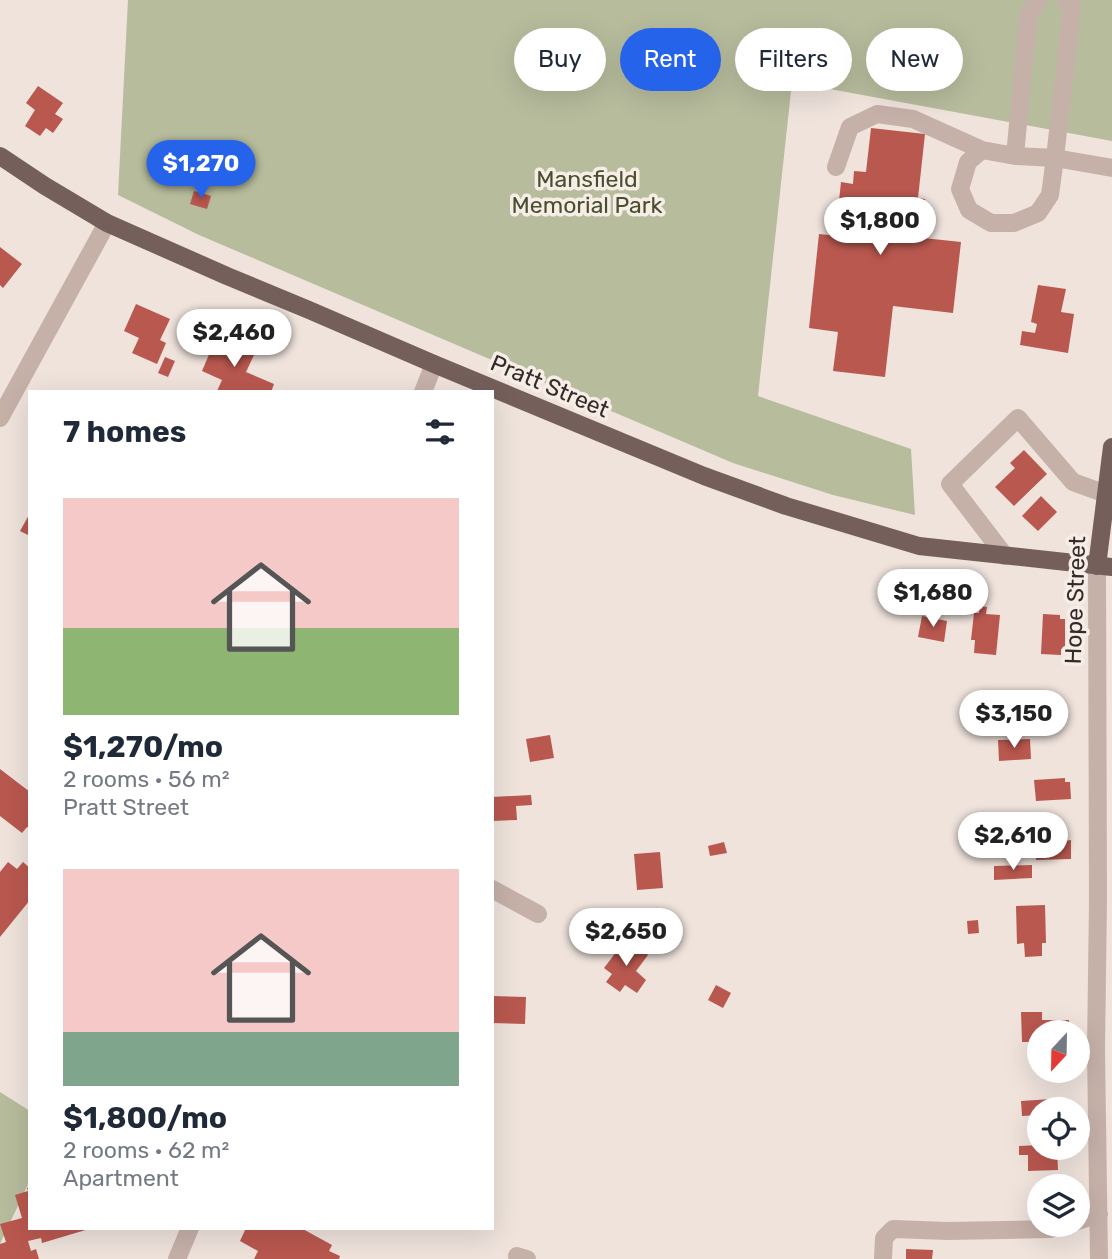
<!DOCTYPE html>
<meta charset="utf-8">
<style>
body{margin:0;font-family:Rubik,sans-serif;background:#f6f6f7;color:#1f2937;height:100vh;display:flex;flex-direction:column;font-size:26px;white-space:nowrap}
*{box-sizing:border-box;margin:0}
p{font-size:23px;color:#747a83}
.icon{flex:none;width:38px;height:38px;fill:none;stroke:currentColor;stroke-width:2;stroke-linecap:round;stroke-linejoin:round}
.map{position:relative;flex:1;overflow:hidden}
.side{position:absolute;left:28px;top:390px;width:466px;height:840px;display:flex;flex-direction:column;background:#fff;border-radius:0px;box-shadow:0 7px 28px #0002}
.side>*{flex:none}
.guide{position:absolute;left:514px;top:28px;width:492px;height:63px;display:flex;gap:14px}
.needle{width:46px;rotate:202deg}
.tools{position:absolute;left:1027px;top:1020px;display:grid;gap:14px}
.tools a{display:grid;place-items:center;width:63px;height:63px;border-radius:50%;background:#fff;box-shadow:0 7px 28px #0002;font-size:35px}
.price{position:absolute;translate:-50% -60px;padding:0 16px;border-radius:24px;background:#fff;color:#222;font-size:23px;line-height:46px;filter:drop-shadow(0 2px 4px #0008)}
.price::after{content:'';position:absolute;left:50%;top:42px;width:21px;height:16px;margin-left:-10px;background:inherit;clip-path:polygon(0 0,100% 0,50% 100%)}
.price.active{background:#2563eb;color:#fff}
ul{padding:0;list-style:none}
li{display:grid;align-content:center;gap:14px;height:371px;padding:0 35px}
li span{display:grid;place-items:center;height:217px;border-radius:0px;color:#555}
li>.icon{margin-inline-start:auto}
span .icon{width:126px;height:126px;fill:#fffc;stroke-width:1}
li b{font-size:30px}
h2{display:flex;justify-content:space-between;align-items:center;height:84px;padding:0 35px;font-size:30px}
.tag{padding:0 24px;border-radius:32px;background:#fff;box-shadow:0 7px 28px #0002;font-size:24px;line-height:63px}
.tag.active{background:#2563eb;color:#fff}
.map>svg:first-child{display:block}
.green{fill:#b7bc9d}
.building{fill:#b9584f}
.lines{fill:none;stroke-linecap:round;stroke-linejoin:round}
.minor{stroke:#c6b1a9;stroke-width:18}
.major{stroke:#745f5b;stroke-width:18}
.labels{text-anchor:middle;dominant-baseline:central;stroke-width:7;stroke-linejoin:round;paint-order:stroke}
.park-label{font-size:23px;fill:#484f2e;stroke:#f7ede7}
.street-label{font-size:23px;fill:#342a28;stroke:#f7ede7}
</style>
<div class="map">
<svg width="1112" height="1259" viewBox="0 0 1112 1259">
<rect width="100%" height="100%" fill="#efe3dc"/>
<path class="green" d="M128 0H1112V141L792 82 758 396 911 449 915 515 833 495 733 463 199 235 118 195Z
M0 1092 30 1111V1180L0 1244Z"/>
<path class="building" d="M38 86 63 103 55 114 63 119 53 133 46 128 40 136 25 126 35 110 26 103Z
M871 128 925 134 918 198 925 199 922 225 915 224 914 237 961 242 953 313 893 306 885 377 833 371 838 332 809 328 819 234 848 237 850 222 837 220 841 182 853 184 854 171 866 172Z
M194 191 211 196 207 209 190 204Z
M0 247 22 264 3 288 0 285Z
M1038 285 1066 289 1061 312 1074 314 1068 353 1020 345 1022 331 1035 333 1037 324 1031 322Z
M136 304 170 319 160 340 166 343 157 364 132 353 139 338 124 331Z
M216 338 254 355 246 372 274 384 271 392 217 391 222 380 202 371Z
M165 357 175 361 168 377 158 373Z
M1024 450 1047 474 1014 506 995 487 1015 468 1010 463Z
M1041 496 1057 512 1038 531 1022 516Z
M30 513V536L20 531Z
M980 606 987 607 986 614 1000 615 996 655 974 653 975 640H971L974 613H979Z
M1043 614 1060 615V619H1065V649H1061V655L1041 654Z
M922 616 947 621 944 642 918 637Z
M550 735 554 758 530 762 526 739Z
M1030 739 1031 759 999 761 998 740Z
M0 769 30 792V829L27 827 22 833 0 816Z
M1065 778V782H1070L1071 799 1036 801 1034 780Z
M531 795 532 805 516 806 517 820 492 821V797Z
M1064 837V841L1071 840V859L1036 860 1035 838Z
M724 842 727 853 710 856 708 846Z
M660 852 663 888 637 890 634 854Z
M8 862 17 869 23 862 30 868V900L0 937V872Z
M1032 865V878L994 880V866Z
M1045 905 1046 943H1042V956L1025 957 1024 943 1017 944 1016 906Z
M978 920 979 933 968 934 967 921Z
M626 939 648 955 636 971 646 980 637 993 625 985 620 992 606 982 612 974 604 968Z
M716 985 731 993 723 1008 708 1000Z
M492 996 526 997 525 1024 492 1023Z
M1021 1012H1042V1020H1069V1032H1040V1042H1022Z
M1032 1052H1040V1066L1033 1067Z
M1066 1098 1067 1110H1040V1115L1022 1116 1021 1101Z
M1040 1145V1148H1057L1058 1170 1028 1171V1155H1019V1146Z
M30 1187V1228L89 1229 42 1243 41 1238 28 1241 31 1251 36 1249 39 1259H0V1244L6 1242 0 1224 22 1218 15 1195 28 1191 27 1188Z
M246 1228H301L332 1245 329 1251 340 1256 339 1259H254L258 1251 240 1241Z
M906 1249 933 1250 932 1259H906Z"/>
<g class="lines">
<path class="minor" d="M1066 0 1072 7 1055 158 1050 195 1038 213 1014 223H991L969 210 960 189 968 162 982 150 1015 156 1055 158 1112 168
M1015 156 1028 17 1038 0
M836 167 850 127 877 114 913 119 982 150
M423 392 434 364
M0 418 107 223
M1005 556 950 484 1018 418 1073 482 1106 494
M1097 566 1098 900 1096 1051 1099 1259
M492 889 538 914
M1078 1221 1099 1214
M517 1256 527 1259
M177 1259 190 1228
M883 1259 884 1238 893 1229 948 1231 1050 1229 1065 1225"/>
<path class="major" d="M0 156 45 186 107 223 227 276 309 310 434 364 704 476 786 506 919 546 1112 567
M1097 566 1112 447"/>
</g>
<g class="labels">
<g class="park-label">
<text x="587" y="179">Mansfield<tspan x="587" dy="26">Memorial Park</tspan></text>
</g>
<g class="street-label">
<text transform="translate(550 386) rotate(23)">Pratt Street</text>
<text transform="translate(1075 600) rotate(-88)">Hope Street</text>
</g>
</g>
</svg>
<div class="tools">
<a><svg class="needle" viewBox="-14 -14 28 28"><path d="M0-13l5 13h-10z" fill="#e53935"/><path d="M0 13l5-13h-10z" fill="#747a83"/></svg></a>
<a><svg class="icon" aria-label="locate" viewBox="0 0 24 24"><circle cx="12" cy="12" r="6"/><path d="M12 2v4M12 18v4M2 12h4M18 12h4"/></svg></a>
<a><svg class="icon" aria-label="layers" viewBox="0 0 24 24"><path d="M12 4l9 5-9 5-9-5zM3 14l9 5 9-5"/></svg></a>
</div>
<b class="price active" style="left:201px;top:200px">$1,270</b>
<b class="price" style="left:880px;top:257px">$1,800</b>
<b class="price" style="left:234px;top:369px">$2,460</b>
<b class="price" style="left:933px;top:629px">$1,680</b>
<b class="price" style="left:1014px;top:750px">$3,150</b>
<b class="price" style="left:1013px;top:872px">$2,610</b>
<b class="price" style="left:626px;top:968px">$2,650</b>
<div class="guide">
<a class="tag">Buy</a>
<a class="tag active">Rent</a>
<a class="tag">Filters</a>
<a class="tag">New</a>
</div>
<section class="side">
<h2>7 homes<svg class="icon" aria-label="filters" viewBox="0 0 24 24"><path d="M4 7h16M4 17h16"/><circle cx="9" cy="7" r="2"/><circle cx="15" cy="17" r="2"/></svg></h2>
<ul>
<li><span style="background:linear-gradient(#f6c9c9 60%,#8fb573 0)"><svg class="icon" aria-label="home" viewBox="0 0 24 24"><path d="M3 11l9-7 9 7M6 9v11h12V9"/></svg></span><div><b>$1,270/mo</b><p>2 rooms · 56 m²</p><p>Pratt Street</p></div></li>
<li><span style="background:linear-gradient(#f6c9c9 75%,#7fa58c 0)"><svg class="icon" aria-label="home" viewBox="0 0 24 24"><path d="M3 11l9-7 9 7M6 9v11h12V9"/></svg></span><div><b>$1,800/mo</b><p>2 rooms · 62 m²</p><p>Apartment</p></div></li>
</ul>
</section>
</div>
